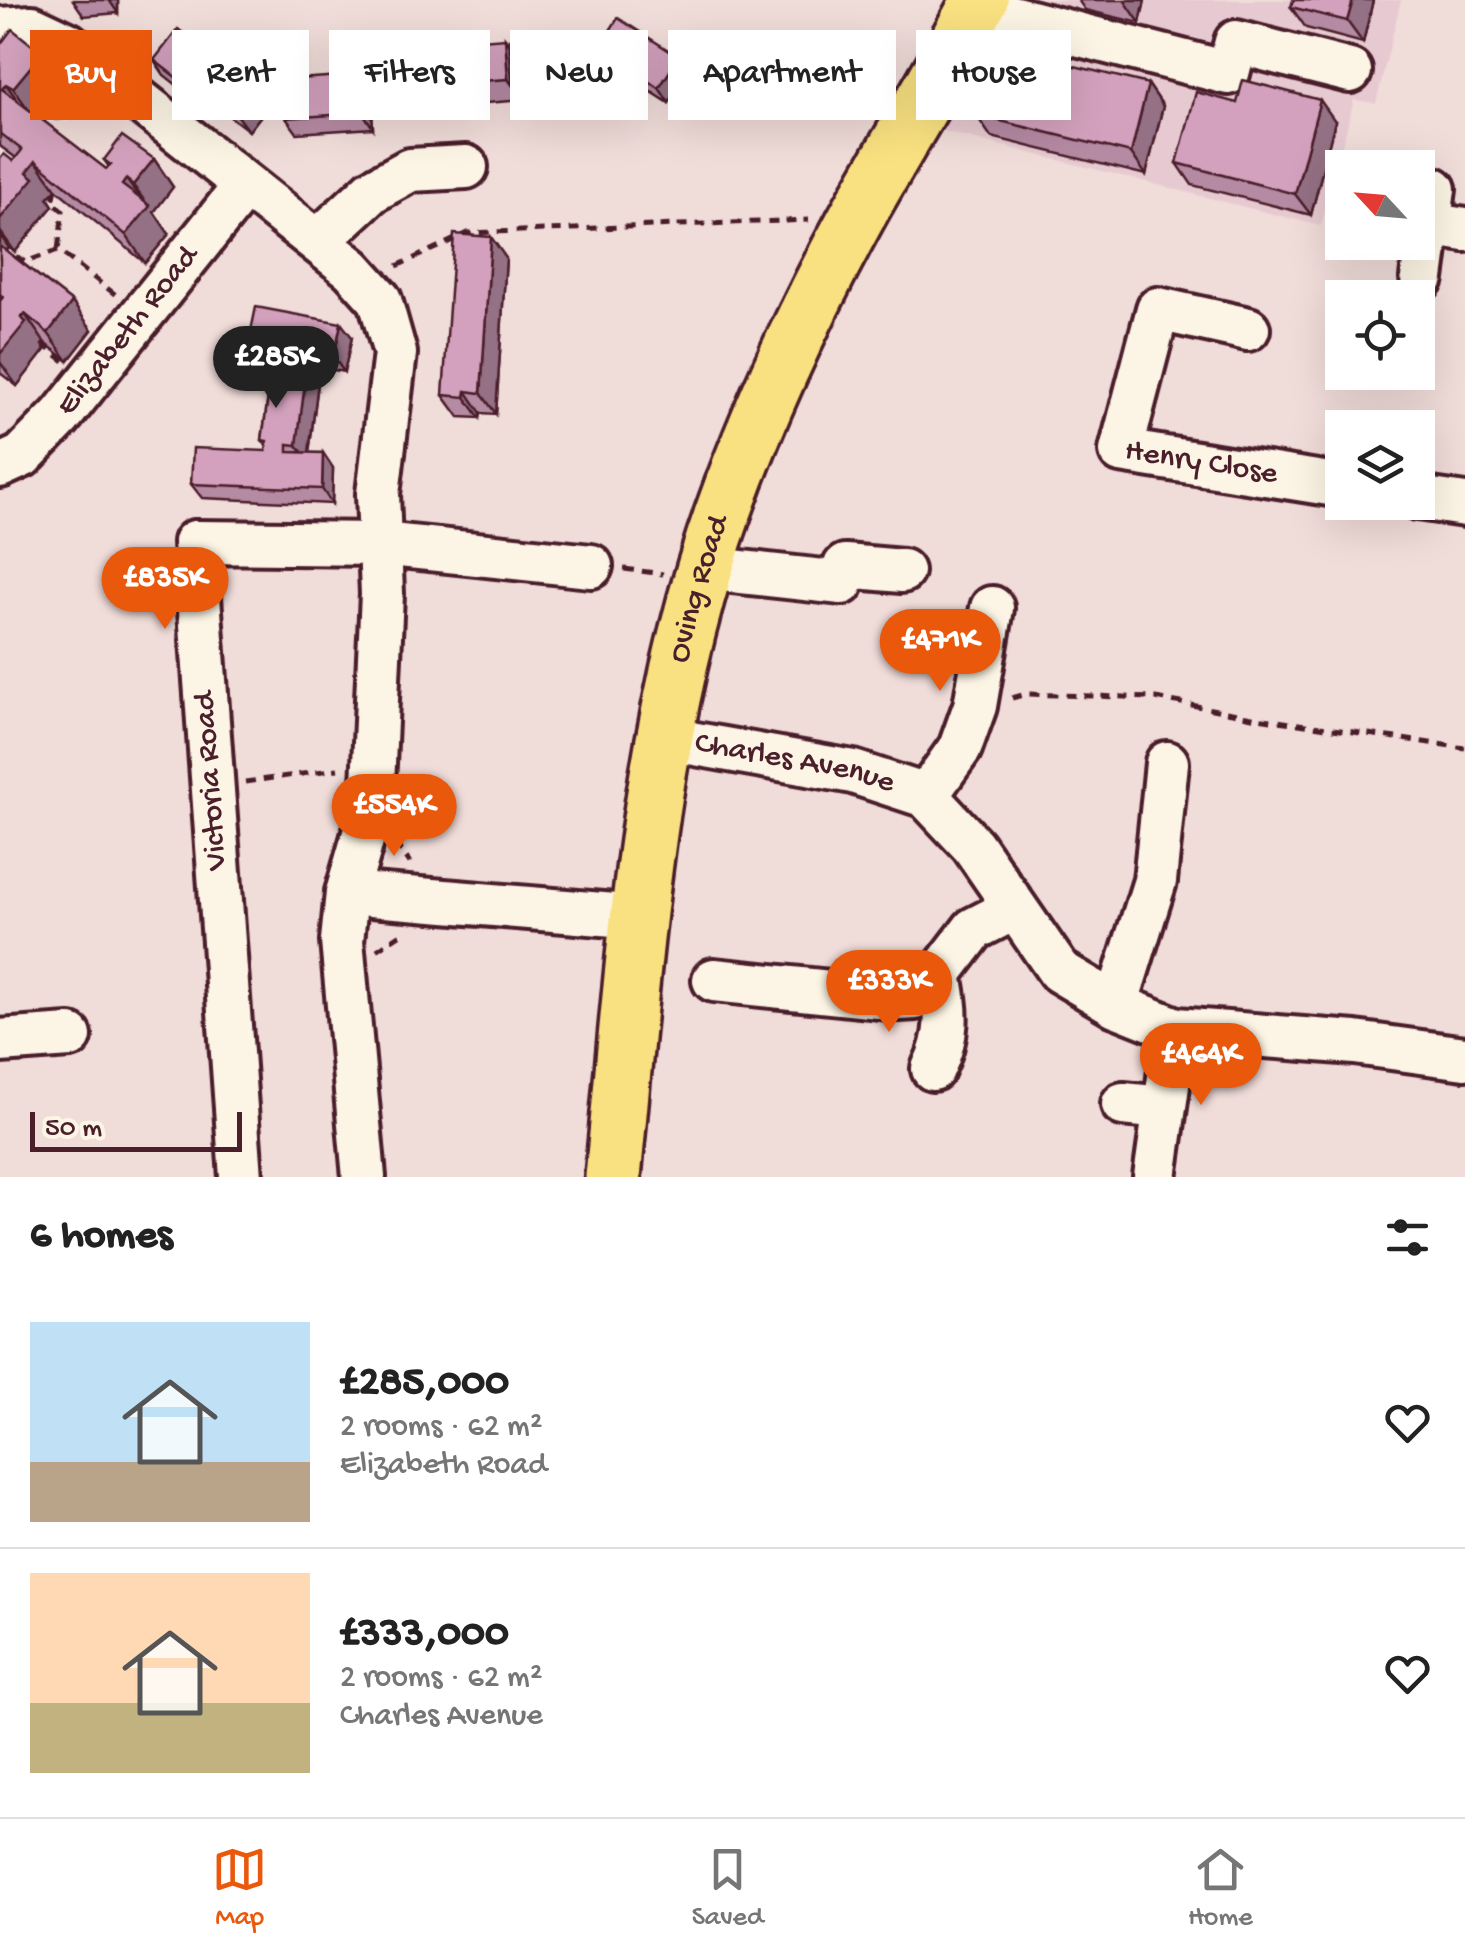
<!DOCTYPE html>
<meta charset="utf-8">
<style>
body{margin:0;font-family:"Gochi Hand",sans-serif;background:#f6f6f6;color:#222;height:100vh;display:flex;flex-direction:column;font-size:38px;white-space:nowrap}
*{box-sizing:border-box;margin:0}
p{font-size:32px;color:#767676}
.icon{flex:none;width:55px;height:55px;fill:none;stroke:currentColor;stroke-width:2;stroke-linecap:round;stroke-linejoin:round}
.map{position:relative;height:1177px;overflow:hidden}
.panel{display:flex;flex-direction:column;background:#fff;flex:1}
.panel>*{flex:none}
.guide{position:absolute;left:30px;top:30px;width:1405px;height:90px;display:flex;gap:20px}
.needle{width:65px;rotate:296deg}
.tools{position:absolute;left:1325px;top:150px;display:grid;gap:20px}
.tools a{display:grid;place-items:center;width:110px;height:110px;border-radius:0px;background:#fff;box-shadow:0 10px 40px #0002;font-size:50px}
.scale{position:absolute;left:30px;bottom:25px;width:212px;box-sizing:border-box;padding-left:10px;border:5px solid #4a1f2b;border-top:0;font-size:28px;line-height:35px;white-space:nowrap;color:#4a1f2b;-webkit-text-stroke:8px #fcf5e5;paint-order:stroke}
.price{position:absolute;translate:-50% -85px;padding:0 22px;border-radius:35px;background:#ea580c;color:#fff;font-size:32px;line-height:65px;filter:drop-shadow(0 2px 5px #0008)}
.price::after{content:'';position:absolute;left:50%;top:60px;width:30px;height:22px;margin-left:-15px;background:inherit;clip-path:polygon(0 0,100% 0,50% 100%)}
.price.active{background:#222;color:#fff}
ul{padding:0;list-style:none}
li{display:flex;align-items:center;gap:30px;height:250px;padding:0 30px}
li+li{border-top:2px solid #e0e0e0}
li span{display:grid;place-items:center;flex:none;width:280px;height:200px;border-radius:0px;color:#555}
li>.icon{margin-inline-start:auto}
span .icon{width:120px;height:120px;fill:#fffc;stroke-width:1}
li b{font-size:42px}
h2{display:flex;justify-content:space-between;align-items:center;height:120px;padding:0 30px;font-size:42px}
.pill{padding:0 35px;border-radius:0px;background:#fff;box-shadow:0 10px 40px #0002;font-size:35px;line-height:90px}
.pill.active{background:#ea580c;color:#fff}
.tabs{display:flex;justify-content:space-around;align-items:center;height:140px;border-top:2px solid #e0e0e0;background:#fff;font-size:28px;color:#767676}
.tabs a{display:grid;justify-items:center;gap:5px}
.tabs .active{color:#ea580c}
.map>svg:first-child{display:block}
.built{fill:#e7cad1}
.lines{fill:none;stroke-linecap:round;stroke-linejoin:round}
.minor-casing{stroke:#4a1f2b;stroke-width:50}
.major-casing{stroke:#4a1f2b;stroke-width:62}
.path{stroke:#4a1f2b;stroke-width:5;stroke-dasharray:10 8;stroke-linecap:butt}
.minor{stroke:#fcf5e5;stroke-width:42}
.major{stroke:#f9e181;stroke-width:55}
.wall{fill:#b58aa3;stroke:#4a1f2b;stroke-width:2.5}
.shaded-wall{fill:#947184;stroke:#4a1f2b;stroke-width:2.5}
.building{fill:#d3a1bd;stroke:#4a1f2b;stroke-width:2.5}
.labels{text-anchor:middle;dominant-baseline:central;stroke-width:10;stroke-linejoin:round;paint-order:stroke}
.street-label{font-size:32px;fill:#4a1f2b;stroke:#fcf5e5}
</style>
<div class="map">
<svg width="1465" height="1177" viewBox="0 0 1465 1177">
<rect width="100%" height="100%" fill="#f0dcd9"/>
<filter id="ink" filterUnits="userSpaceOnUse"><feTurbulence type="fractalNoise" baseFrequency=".01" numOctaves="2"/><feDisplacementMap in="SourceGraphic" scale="20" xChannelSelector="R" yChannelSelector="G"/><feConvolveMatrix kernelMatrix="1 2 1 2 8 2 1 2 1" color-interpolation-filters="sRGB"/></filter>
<g filter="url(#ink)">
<path class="built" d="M1003 0H1401L1376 103 1354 100 1321 226 935 129Z"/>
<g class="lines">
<g class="minor-casing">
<g id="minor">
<path d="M976 8 1228 73 1236 42 1350 71"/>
<path d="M0 29 32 27 68 44 352 269 380 300 395 353 378 494 382 594 372 806 347 893 342 941 364 1177"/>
<path d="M1428 224 1465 230"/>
<path d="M318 241 372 191 410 170 466 167"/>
<path d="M1422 278 1434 189"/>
<path id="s1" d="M1248 329 1158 309 1121 451 1342 486"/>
<path id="s2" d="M0 466 22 456 61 416 244 187"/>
<path d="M1418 498 1465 505"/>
<path d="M704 568 842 583 845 566 902 571"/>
<path id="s3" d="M662 738 853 772 926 796 973 846 1059 971 1116 1005 1176 1029 1355 1043 1465 1058"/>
<path d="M926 796 960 748 975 706 992 608"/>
<path d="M347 893 639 917"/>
<path d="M714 980 899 999 915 998 926 992 974 929 1015 908"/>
<path d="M1116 1005 1155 881 1167 763"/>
<path d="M0 1041 70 1036"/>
<path d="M933 1069C949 1036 948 1011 940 976"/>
<path d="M1123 1104 1164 1108"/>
<path d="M241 1177 195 542 381 544 591 566"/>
<path d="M1155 1177 1176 1029"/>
</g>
</g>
<g class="major-casing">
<g id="major">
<path id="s4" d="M613 1177C635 952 648 721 725 507 760 409 804 315 853 224 894 149 941 76 980 0"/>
</g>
</g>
<path class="path" d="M36 120 83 116 90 106
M56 189 53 202 63 211 58 250
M0 258 10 253 25 262 58 250 116 295
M397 266 468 233 809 220
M42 344 64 361
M624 569 663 574
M1012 698 1026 694 1156 698 1257 718 1465 748
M245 782 338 769
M396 843 410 863
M377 950 401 934"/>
<use href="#minor" class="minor"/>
<use href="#major" class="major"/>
</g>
<path class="wall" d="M73 0H118V13L84 16Z
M1078 0H1145L1140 23 1085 10Z
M1373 0 1363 43 1306 28 1291 7Z
M0 45 61 81 34 114 106 169 109 167 104 160 154 159 173 187 154 212 169 234 145 263 56 189 48 198 53 206 15 252 9 248 6 250 72 302 92 330 68 361 44 342 42 345 45 350 17 386 0 373V159L13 161 16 158 0 146Z
M509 45 596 49 599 92 523 96V100L372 112 373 128 297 133 286 118 356 75Z
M598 49 679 57 689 72 669 103 608 64Z
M154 60 220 62 261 86 272 101 249 131 211 102 206 108 164 75Z
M1148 84 1163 106 1146 175 991 137 976 115Z
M1237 103 1335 121 1311 215 1192 185 1177 163Z
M506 258 496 414 481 413 480 418 459 417 443 395Z
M352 337 344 372 314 366V368L319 375 309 453H323L333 468 332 504 202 498 191 484 266 451 267 446 262 440 273 358 260 356 249 341Z"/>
<path class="shaded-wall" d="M109 0H118V13Z
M1125 0H1145L1140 23 1125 1Z
M1353 0H1373L1363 43 1347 21Z
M586 34 596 49 599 92 588 77Z
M505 38 520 59 512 81 523 96V100L508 79Z
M42 53 61 81 33 116 13 88Z
M679 57 689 72 669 103 659 88Z
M6 84 26 112 2 89Z
M1148 84 1163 106 1146 175 1131 153Z
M261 86 272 101 249 131 238 116Z
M200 87 211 102 206 108 196 93Z
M362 97 372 112 373 128 363 113Z
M1320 100 1335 121 1311 215 1295 194Z
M154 159 173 187 154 212 169 234 145 263 126 235 149 207 133 185Z
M36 161 56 189 48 198 53 206 15 252 0 231V219L27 172Z
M126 179 146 207 122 185Z
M0 235 9 248 0 257Z
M491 237 506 258 496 414 481 393Z
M72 302 92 330 68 361 48 333Z
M25 314 44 342 42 345 45 350 17 386 0 362V354Z
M341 323 352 337 344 372 334 358Z
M304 352 319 375 308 460 297 445 302 358Z
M466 391 481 413 480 418 465 397Z
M323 453 333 468 332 504 322 489Z"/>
<path class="building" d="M1293 0H1353L1347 21 1291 7Z
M618 18 679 57 659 88 598 49Z
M12 29 42 53 13 88 6 84 2 89 106 169 111 165 104 160 122 136 154 159 133 185 126 179 122 185 150 206 126 235 36 161 27 172 34 178 0 219V159L4 154 13 161 22 150 0 133V45Z
M178 29 220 62 224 57 261 86 238 116 200 87 196 93 154 60Z
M586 34 588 77 512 81 509 39Z
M505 38 508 79 357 90 355 50Z
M993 46 1148 84 1131 153 976 115Z
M356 75 357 90 362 97 363 113 286 118 283 80Z
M1243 80 1320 100 1295 194 1177 163 1196 92 1237 103Z
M454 234 491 237 481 393 466 391 465 397 443 395Z
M0 246 72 302 48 333 25 314 21 318 26 322 0 354V301L3 297 0 294Z
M256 307 341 323 334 358 304 352 302 358 308 360 297 445 288 444V452L323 453 322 489 191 484 193 448 266 451 267 441 262 440 274 355 279 356 281 347 249 341Z"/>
</g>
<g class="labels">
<g class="street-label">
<text stroke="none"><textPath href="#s2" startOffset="188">Elizabeth Road</textPath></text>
<text stroke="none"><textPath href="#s1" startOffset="320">Henry Close</textPath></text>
<text stroke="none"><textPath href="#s4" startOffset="595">Oving Road</textPath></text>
<text stroke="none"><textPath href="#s3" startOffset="135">Charles Avenue</textPath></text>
<text transform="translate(212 781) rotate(-94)">Victoria Road</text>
</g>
</g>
</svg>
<div class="tools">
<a><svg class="needle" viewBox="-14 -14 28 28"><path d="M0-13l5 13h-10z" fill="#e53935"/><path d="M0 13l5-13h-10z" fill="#767676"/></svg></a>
<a><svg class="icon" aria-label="locate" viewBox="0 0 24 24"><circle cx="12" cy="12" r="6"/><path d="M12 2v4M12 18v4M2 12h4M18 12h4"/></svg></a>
<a><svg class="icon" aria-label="layers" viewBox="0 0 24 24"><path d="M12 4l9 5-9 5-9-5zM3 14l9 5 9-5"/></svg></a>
</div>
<div class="scale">50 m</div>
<b class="price active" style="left:276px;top:411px">£285K</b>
<b class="price" style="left:165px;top:632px">£835K</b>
<b class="price" style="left:940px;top:694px">£471K</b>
<b class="price" style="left:394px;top:859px">£554K</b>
<b class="price" style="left:889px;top:1035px">£333K</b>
<b class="price" style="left:1201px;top:1108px">£464K</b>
<div class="guide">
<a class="pill active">Buy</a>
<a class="pill">Rent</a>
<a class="pill">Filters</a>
<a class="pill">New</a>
<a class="pill">Apartment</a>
<a class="pill">House</a>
</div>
</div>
<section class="panel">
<h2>6 homes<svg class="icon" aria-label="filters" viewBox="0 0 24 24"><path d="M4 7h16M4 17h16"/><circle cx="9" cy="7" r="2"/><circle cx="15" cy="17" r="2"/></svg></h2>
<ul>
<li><span style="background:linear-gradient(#bfe0f5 70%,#b9a48a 0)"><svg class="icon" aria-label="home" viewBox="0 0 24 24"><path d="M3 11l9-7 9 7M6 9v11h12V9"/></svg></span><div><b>£285,000</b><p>2 rooms · 62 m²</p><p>Elizabeth Road</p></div><svg class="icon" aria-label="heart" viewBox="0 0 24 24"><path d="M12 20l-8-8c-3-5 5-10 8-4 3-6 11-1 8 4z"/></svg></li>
<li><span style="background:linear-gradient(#ffd9b3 65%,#c2b280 0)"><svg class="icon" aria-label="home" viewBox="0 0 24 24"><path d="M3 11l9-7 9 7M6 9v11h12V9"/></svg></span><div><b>£333,000</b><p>2 rooms · 62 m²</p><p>Charles Avenue</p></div><svg class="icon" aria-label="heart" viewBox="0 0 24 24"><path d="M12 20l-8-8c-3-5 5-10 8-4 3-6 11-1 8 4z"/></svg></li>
</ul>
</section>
<nav class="tabs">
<a class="active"><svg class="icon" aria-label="map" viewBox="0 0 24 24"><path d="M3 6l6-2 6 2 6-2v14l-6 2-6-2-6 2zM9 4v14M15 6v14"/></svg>Map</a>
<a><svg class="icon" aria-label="saved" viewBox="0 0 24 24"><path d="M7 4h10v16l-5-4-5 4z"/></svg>Saved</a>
<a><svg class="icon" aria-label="home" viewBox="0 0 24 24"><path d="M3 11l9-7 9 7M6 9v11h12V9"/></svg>Home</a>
</nav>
